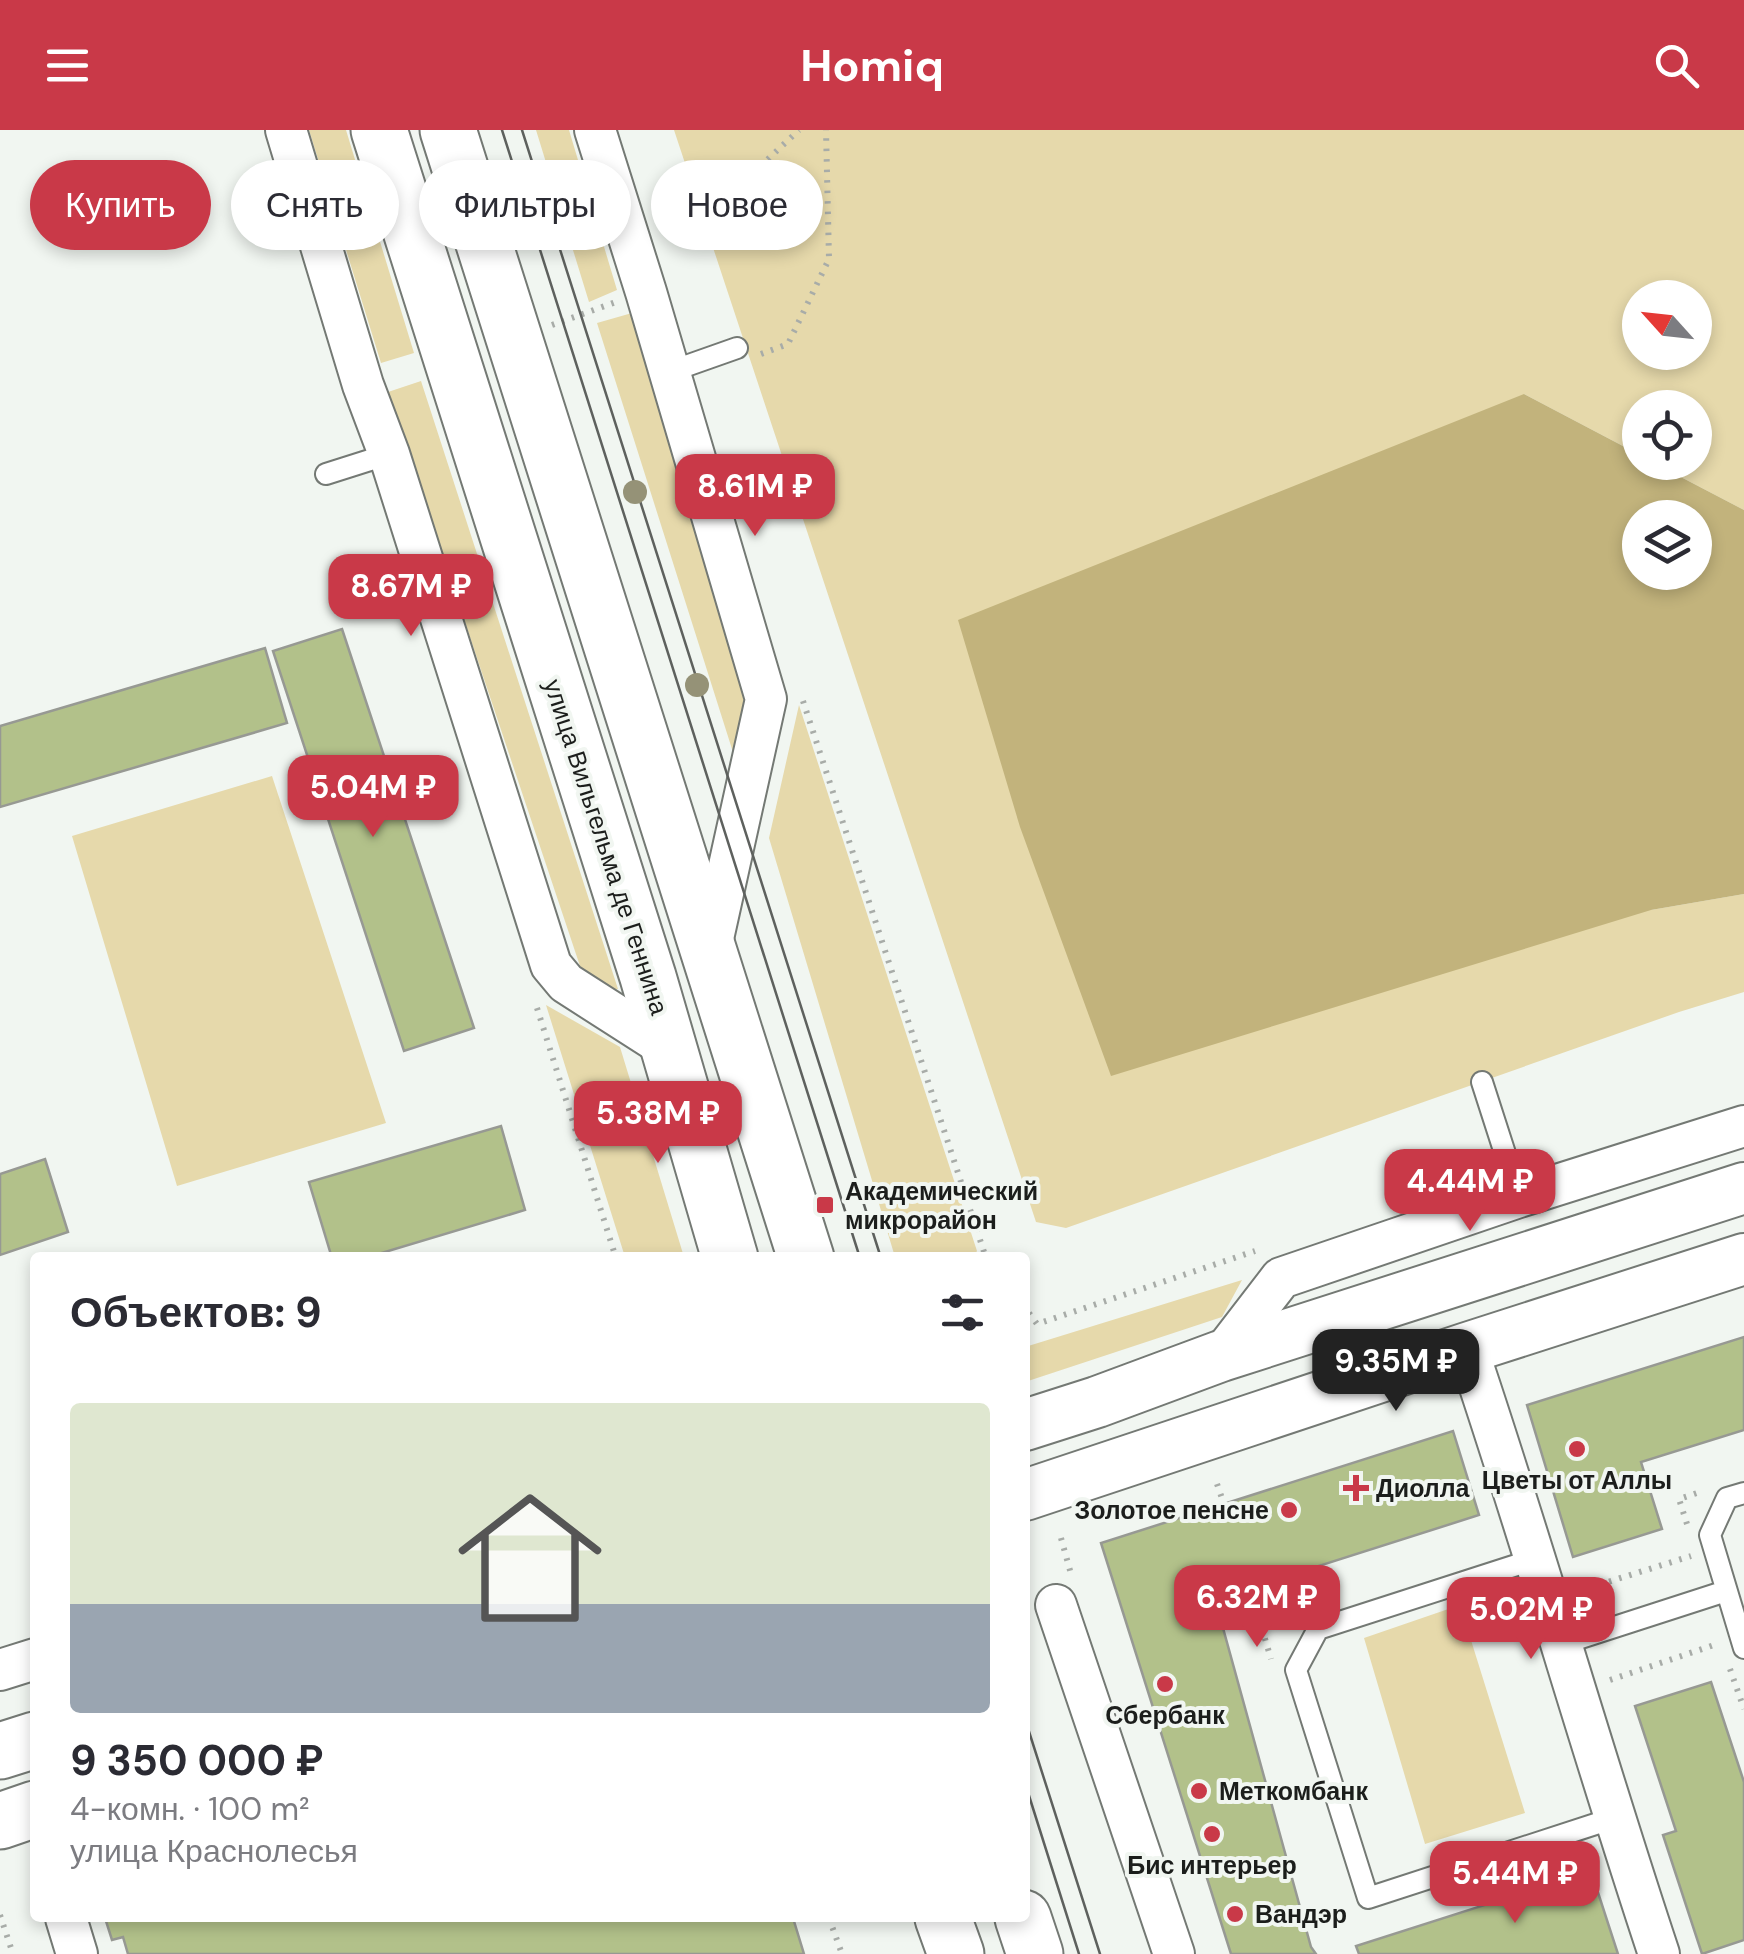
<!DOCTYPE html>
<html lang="ru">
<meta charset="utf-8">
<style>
body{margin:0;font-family:"DM Sans",sans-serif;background:#f7f7f7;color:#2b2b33;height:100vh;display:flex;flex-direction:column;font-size:38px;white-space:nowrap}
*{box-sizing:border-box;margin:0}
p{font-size:32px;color:#7c7c81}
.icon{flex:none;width:55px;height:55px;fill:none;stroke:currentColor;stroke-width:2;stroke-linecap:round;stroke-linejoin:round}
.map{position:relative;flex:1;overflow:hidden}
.drawer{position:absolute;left:30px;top:1122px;width:1000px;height:670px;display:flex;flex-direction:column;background:#fff;border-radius:10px;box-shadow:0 5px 15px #0003}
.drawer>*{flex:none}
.banner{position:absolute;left:30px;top:30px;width:1000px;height:90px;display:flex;gap:20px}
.needle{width:65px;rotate:297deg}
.fabs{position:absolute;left:1622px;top:150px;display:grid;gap:20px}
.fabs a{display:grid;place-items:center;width:90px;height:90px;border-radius:50%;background:#fff;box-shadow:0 5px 15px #0003;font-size:50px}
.price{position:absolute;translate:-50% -85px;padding:0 22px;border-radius:20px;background:#c93948;color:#fff;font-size:32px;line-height:65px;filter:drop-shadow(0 2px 5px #0008)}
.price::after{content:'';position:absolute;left:50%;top:60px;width:30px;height:22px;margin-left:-15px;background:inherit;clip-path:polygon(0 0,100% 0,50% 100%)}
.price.selected{background:#222;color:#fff}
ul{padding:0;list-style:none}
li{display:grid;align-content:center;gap:20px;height:530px;padding:0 40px}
li span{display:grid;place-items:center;height:310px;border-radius:10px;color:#555}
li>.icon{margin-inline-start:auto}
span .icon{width:180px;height:180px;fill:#fffc;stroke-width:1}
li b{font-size:42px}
h2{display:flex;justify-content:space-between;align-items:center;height:120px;padding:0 40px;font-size:42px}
.pill{padding:0 35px;border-radius:45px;background:#fff;box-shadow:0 5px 15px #0003;font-size:35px;line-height:90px}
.pill.selected{background:#c93948;color:#fff}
header{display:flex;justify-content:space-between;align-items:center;height:130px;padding:0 40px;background:#c93948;color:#fff;font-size:45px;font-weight:700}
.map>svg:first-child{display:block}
.green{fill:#e6d9ab;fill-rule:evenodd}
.forest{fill:#c2b37c;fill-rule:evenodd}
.building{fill:#b2c18a;stroke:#979993;stroke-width:2.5}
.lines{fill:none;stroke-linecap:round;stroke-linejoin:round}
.service-casing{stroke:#747974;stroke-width:24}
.minor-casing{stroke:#747974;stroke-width:44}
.tertiary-casing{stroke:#747974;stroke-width:54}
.secondary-casing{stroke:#747974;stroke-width:59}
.path{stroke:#a8aca8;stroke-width:6;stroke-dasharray:2.5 8;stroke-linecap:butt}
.service{stroke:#fff;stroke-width:20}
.minor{stroke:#fff;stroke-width:40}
.tertiary{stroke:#fff;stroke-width:50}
.secondary{stroke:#fff;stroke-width:55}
.tram{stroke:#5e615e;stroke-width:2.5}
.tree{fill:#959277}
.poi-dot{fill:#c93948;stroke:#f1f6f1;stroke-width:4}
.labels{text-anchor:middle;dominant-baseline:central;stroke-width:8;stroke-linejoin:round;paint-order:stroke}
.street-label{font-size:25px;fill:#1c1e1c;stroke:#f1f6f1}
.poi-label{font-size:25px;font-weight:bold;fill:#1c1e1c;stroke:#f1f6f1;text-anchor:start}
</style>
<header><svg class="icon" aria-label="menu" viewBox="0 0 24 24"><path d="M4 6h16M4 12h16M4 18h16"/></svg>Homiq<svg class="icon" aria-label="search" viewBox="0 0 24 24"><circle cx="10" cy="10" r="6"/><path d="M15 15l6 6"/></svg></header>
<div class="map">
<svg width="1744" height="1824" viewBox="0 0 1744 1824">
<rect width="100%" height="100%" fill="#f1f6f1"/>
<path class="green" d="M309 0H346L414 223 381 233Z
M536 0H569L617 160 589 172Z
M674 0H1744V380L1654 333 1695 332V278H1640V325L1524 264 1651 780 1744 764V862L1679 882 1066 1098 1036 1092ZM1640 168H1695V222H1640Z
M632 183 752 556 738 638 597 193Z
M421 251 618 859 608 860 581 839 388 262Z
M799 575 977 1121 973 1127H895L769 708Z
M272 646 386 993 177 1056 72 706Z
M546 875 620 917 684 1127H625Z
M1242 1150 1222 1187 1025 1252V1217Z
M1460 1475 1525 1683 1425 1714 1364 1508Z"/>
<path class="forest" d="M1524 264 1640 325V332L1654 333 1744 380V764L1651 780 1111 946 1020 697 958 490ZM1640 388H1695V442H1640Z"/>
<path class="building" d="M342 499 474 898 404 921 273 521Z
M265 518 287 593 0 677V596Z
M501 996 525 1080 365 1128H332L309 1052Z
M45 1029 68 1102 0 1125V1044Z
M1744 1207V1300L1641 1332 1662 1399 1573 1427 1527 1275Z
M1453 1301 1479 1385 1215 1469 1311 1817 1316 1824H1231L1101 1413Z
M1711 1552 1744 1652V1810L1702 1824 1663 1705 1676 1701 1635 1576Z
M1591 1741 1618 1824H1359L1356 1816Z
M105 1788H793L804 1824H128L123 1807 112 1810Z"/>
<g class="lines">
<g class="service-casing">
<path id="service" d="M669 242 737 218
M326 344 389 324
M1482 952 1519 1067
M1744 1363 1727 1368 1710 1405 1744 1518
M1535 1429 1318 1499 1296 1540 1368 1768 1614 1688
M1562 1514 1726 1461"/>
</g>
<g class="minor-casing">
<path id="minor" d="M286 0 363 255 389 324 551 835 566 853 669 919
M595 0 646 162 766 569 710 822
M1467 1218C1535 1419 1592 1623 1659 1824
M1221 1226 1281 1148 1519 1067 1744 996
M1056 1475 1174 1824
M0 1540 35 1529
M66 1788 77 1824"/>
</g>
<g class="tertiary-casing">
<path id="tertiary" d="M1025 1295 1097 1272 1221 1226 1744 1058
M1025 1365 1467 1218 1744 1129"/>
</g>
<g class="secondary-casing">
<path id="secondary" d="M379 0 648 847 730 1128
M448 0 806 1128
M0 1621 35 1610
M0 1691 35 1679
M943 1788 956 1824
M1023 1788 1035 1824"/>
</g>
<path class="path" d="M659 89 736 59 799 0
M552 195 616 172
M761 224 788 214 829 129 826 0
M803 571 986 1128
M537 878 616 1128
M1029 1183 1037 1194 1255 1121
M1217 1354 1224 1374
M1687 1394 1679 1369 1700 1362
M1061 1408 1071 1444
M1250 1458 1271 1529
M1579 1461 1691 1426
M1730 1539 1744 1579
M1610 1550 1717 1514
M0 1785 13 1824
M829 1788 842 1824"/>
<use href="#service" class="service"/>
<use href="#minor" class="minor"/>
<use href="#tertiary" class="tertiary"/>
<use href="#secondary" class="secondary"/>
<path class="tram" d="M502 0 860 1128
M522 0 881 1128
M1025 1589 1100 1824
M1025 1653 1079 1824"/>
</g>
<g class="tree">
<circle cx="635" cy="362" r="12"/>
<circle cx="697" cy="555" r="12"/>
</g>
<g class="poi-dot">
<rect x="815" y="1065" width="20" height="20" rx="5"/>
<circle cx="1577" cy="1319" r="10"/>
<path d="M1351 1343h10v10h10v10h-10v10h-10v-10h-10v-10h10z"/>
<circle cx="1289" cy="1380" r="10"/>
<circle cx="1165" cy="1554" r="10"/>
<circle cx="1199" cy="1661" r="10"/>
<circle cx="1212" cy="1704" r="10"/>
<circle cx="1235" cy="1784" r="10"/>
</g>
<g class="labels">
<g class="street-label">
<text transform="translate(606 717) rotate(72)">улица Вильгельма де Геннина</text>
</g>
<g class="poi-label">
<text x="845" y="1061">Академический<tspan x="845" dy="29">микрорайон</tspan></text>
<text x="1577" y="1350" text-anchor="middle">Цветы от Аллы</text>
<text x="1376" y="1358">Диолла</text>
<text x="1269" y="1380" text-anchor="end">Золотое пенсне</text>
<text x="1165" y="1585" text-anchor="middle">Сбербанк</text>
<text x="1219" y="1661">Меткомбанк</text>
<text x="1212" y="1735" text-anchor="middle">Бис интерьер</text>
<text x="1255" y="1784">Вандэр</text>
</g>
</g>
</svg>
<div class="fabs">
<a><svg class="needle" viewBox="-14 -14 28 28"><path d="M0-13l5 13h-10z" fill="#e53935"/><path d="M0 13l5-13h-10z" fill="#7c7c81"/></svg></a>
<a><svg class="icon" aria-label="locate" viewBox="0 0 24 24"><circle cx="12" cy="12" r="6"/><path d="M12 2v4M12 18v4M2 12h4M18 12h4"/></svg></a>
<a><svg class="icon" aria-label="layers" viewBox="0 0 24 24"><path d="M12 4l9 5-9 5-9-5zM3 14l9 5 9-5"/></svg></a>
</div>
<b class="price" style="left:755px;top:409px">8.61M ₽</b>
<b class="price" style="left:411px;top:509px">8.67M ₽</b>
<b class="price" style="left:373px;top:710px">5.04M ₽</b>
<b class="price" style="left:658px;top:1036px">5.38M ₽</b>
<b class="price" style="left:1470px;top:1104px">4.44M ₽</b>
<b class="price selected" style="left:1396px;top:1284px">9.35M ₽</b>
<b class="price" style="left:1257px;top:1520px">6.32M ₽</b>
<b class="price" style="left:1531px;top:1532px">5.02M ₽</b>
<b class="price" style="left:1515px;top:1796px">5.44M ₽</b>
<div class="banner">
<a class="pill selected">Купить</a>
<a class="pill">Снять</a>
<a class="pill">Фильтры</a>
<a class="pill">Новое</a>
</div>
<section class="drawer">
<h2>Объектов: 9<svg class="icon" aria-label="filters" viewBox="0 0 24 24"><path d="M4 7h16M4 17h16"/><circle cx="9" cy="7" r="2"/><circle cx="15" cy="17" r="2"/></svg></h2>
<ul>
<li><span style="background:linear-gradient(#dfe7d0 65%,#9aa5b1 0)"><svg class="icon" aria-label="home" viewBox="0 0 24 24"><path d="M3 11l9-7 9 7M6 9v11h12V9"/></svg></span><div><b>9 350 000 ₽</b><p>4-комн. · 100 m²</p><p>улица Краснолесья</p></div></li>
</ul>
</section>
</div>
